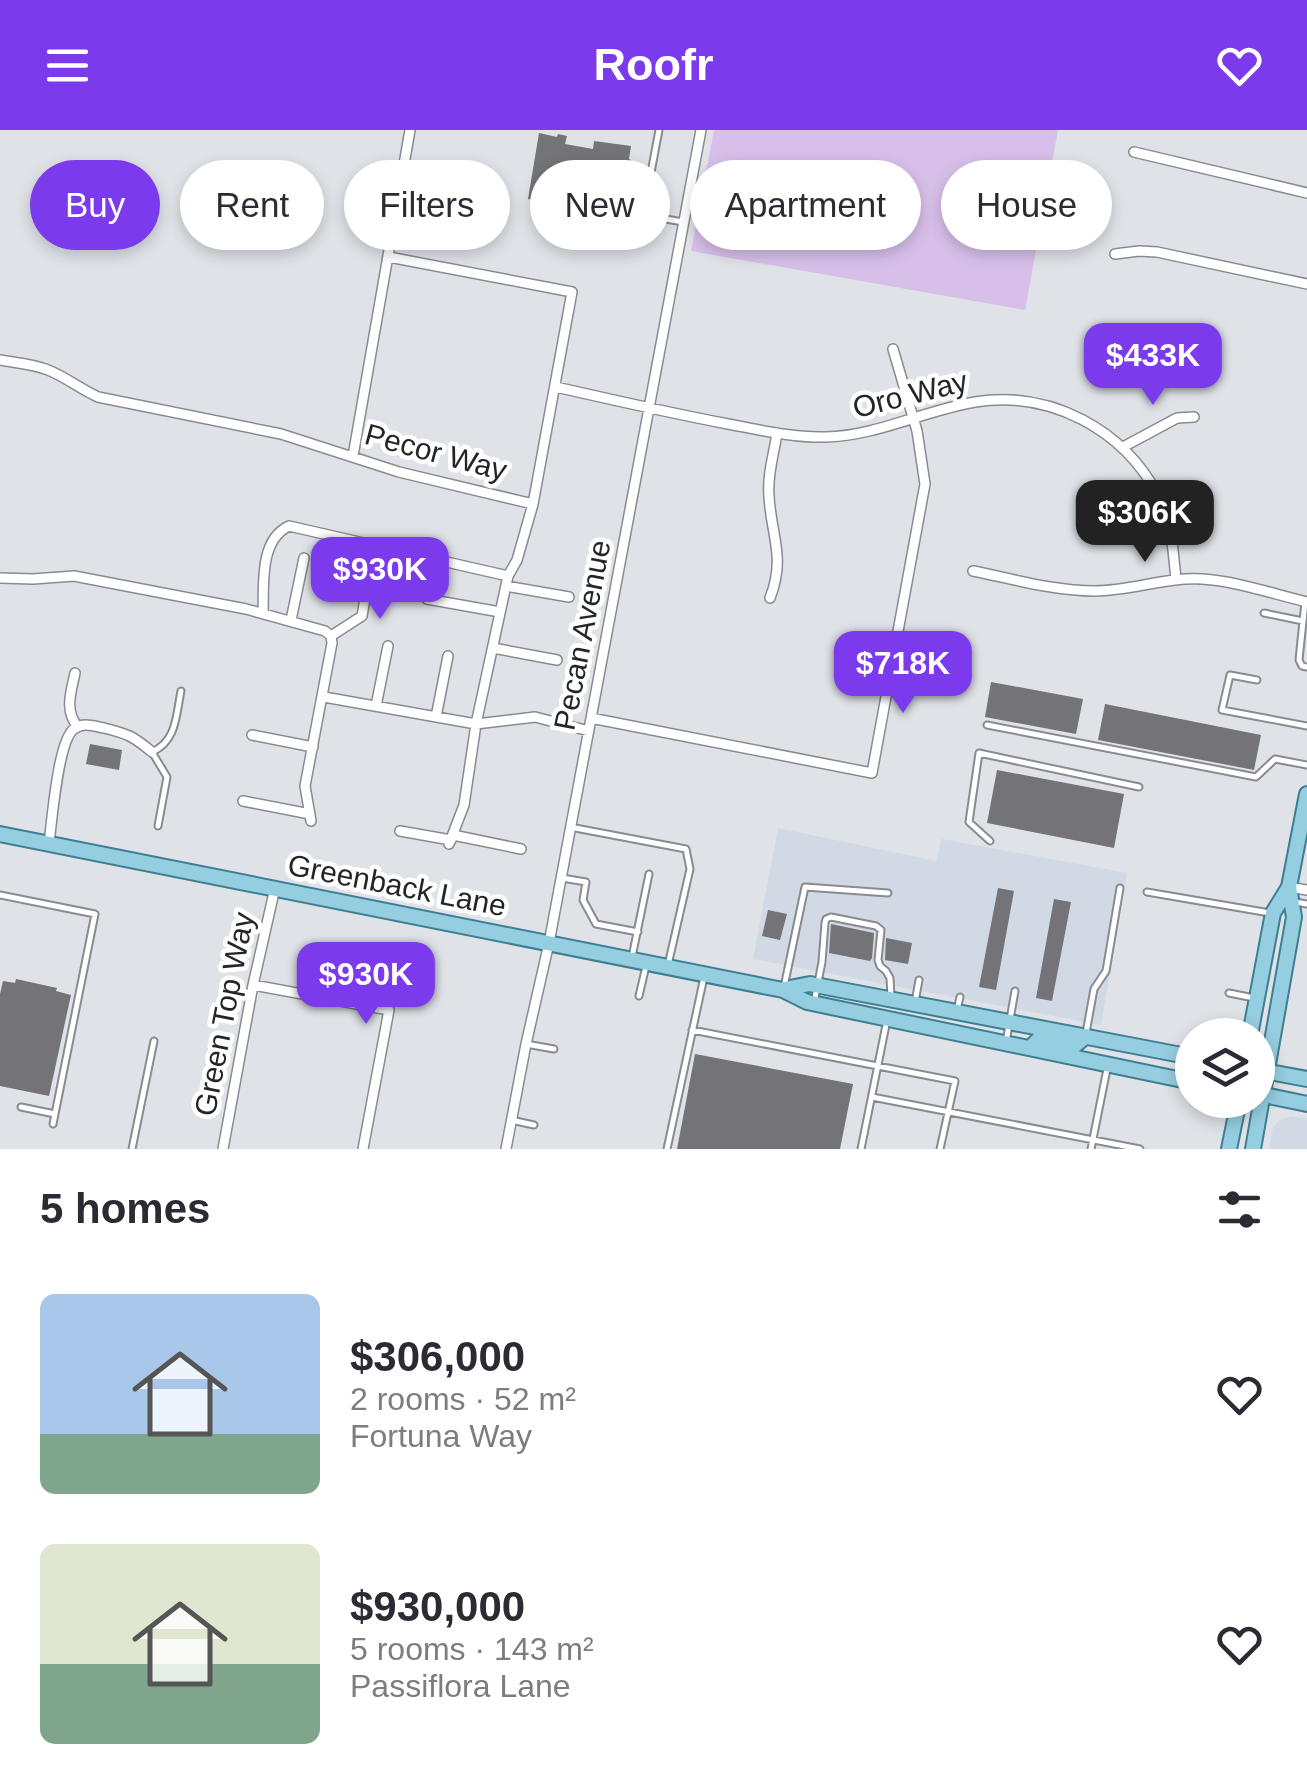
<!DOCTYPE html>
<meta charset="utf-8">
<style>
body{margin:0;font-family:Arial,sans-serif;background:#f2f2f3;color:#2b2b33;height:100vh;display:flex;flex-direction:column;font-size:38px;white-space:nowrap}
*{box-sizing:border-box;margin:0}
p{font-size:32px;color:#7c7c81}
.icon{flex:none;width:55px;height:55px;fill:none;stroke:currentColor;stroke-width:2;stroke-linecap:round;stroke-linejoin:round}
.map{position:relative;height:1019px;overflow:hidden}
.drawer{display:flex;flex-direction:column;background:#fff;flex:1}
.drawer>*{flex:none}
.hud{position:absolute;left:30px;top:30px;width:1248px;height:90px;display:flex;gap:20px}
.fabs{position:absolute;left:1175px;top:888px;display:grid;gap:20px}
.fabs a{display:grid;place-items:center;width:100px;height:100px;border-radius:50%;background:#fff;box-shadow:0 5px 15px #0003;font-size:50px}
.price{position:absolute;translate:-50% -85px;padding:0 22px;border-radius:20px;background:#7c3aed;color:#fff;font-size:32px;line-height:65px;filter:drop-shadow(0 2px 5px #0008)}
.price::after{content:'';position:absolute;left:50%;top:60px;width:30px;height:22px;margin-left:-15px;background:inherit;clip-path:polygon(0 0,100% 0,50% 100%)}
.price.current{background:#222;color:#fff}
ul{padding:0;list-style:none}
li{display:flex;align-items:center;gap:30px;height:250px;padding:0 40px}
li span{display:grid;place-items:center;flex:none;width:280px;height:200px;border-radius:15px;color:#555}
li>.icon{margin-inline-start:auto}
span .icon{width:120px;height:120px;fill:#fffc;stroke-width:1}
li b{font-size:42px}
h2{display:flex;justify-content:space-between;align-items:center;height:120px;padding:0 40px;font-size:42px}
.tag{padding:0 35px;border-radius:45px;background:#fff;box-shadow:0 5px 15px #0003;font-size:35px;line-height:90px}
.tag.current{background:#7c3aed;color:#fff}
header{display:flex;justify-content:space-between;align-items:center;height:130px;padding:0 40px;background:#7c3aed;color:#fff;font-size:45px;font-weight:800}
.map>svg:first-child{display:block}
.built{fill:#d0d9e4}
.green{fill:#d7bfea}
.building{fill:#737378}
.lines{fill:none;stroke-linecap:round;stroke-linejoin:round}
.lane-casing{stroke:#888b90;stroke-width:9}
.street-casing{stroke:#888b90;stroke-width:12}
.primary-casing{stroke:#3f7e92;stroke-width:18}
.lane{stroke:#fff;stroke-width:5}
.street{stroke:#fff;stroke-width:9}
.primary{stroke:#95cee0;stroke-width:14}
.labels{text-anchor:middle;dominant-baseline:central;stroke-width:9;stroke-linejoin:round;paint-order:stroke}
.street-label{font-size:30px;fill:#232526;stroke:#fff}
</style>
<header><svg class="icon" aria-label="menu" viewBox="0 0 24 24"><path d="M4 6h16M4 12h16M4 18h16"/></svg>Roofr<svg class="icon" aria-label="heart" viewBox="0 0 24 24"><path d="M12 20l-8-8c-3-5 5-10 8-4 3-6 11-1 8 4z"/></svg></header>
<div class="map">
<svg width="1307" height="1019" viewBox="0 0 1307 1019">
<rect width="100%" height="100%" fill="#dfe3e8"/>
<path class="built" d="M778 698 936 731 942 709 1127 743 1101 895 753 829Z
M1291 986 1307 989V1019H1269L1273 997 1280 990Z"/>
<path class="green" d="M714 0H1058L1025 180 691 121Z"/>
<path class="building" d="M539 3 557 7 558 4 567 6 565 14 593 19 594 11 631 16 629 29 631 30 629 41 627 40 622 66H625L623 78H620L618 86 528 69Z
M991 552 1083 569 1076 604 985 587Z
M1105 574 1261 605 1254 640 1098 610Z
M90 614 122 620 119 640 86 634Z
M997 640 1124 664 1114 718 987 693Z
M998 758 1014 761 996 860 979 857Z
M1054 769 1071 772 1052 871 1036 868Z
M768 780 787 784 780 810 762 806Z
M831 794 874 803 872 828 870 831 829 823Z
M886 808 912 813 908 834 885 830Z
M16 849 57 858 56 861 71 865 49 966 0 956V864L3 851 15 853Z
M695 924 853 954 840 1019H677Z"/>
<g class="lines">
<g class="lane-casing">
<path id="lane" d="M659 0 643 85 683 92
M1305 472 1299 530 1302 536 1307 537
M1264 483 1303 491
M1257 550 1230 545 1222 580 1307 596
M987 595 1256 647 1275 629 1307 635
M158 696 167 647 152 622C177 611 176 585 181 561
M570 697 686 719 690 739 668 835
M990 711 969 692 979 623 1139 657
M562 748 586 752 583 770 596 794 638 802
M1147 762 1270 783
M0 765 95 784 53 994
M1295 772 1307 774
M632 827 649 744
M784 857 805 757 888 763
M1229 863 1254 868
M639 866 646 836
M915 872 919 850
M814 873 822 832 825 793 826 789 831 787 876 796 881 800 878 830 880 836 886 841 890 848 891 867
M957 880 960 867
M692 900 955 951 940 1019
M1086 903 1094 859 1106 841 1120 758
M1006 912 1015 861
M526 914 554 919
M872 967 1140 1019
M21 977 55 984
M511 990 534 995
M132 1019 154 911
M667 1019 704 847
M861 1019 887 890
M1091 1019 1107 939"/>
</g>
<g class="street-casing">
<path id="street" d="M1134 22 1307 63
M1115 124 1139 121 1157 122 1307 154
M0 230C16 233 33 234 48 240 66 247 80 259 98 267L281 304 399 342 533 374 572 162 389 127
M556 257C613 270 670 283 728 294 760 300 794 308 826 307 876 306 926 280 975 272 1050 260 1124 299 1159 367 1172 391 1173 422 1176 449
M1123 317 1177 288 1194 287
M353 326 410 0
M973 441C1013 449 1054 461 1095 461 1131 461 1165 447 1202 449 1237 451 1273 464 1307 472
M0 448 33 449 74 446 246 479 325 501 331 506 332 513 305 656 311 691
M506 456 569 467
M770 468C786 427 771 406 769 366 767 345 774 324 777 303
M427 469 500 482
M263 484C264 455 259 410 289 396L508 446
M291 490 304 428
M331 506 362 486 370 440
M493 518 557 530
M75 543C71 562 64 581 78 597
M324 567 476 594 535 587 589 601
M376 576 388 516
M436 587 448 526
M591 588 872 643 925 354 917 301 893 219
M252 605 313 617
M243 671 310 684
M400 701 451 710
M453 705 521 719
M49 713C52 691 58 610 74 599 83 592 93 596 104 598 128 604 133 606 152 622
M449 714 464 675 476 594 508 446 517 430 533 374
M1289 757 1307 760
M253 855 389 880 363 1019
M223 1019 253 855 275 758
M506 1019 526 914 549 813 701 0"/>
</g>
<g class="primary-casing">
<path id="primary" d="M0 704 783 860 807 872 1192 952
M784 859 810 854 1192 927
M1250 905 1273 783 1289 757
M1030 918 1039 909 1074 916 1086 906
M1258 940 1307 949
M1259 964 1307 974
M1229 1019 1239 970
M1253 1019 1294 787 1289 757 1307 664"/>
</g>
<use href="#lane" class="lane"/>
<use href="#street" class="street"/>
<use href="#primary" class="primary"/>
</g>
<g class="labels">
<g class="street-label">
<text transform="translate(910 264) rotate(-14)">Oro Way</text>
<text transform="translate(436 322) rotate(15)">Pecor Way</text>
<text transform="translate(582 505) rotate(-79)">Pecan Avenue</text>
<text transform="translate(397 755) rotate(11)">Greenback Lane</text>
<text transform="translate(224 884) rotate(-79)">Green Top Way</text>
</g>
</g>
</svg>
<div class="fabs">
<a><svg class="icon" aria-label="layers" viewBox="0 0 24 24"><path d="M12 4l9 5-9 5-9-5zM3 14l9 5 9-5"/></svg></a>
</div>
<b class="price" style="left:1153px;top:278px">$433K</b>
<b class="price current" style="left:1145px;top:435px">$306K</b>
<b class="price" style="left:380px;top:492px">$930K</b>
<b class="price" style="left:903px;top:586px">$718K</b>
<b class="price" style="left:366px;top:897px">$930K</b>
<div class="hud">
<a class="tag current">Buy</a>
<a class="tag">Rent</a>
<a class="tag">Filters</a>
<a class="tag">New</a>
<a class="tag">Apartment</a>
<a class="tag">House</a>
</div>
</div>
<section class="drawer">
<h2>5 homes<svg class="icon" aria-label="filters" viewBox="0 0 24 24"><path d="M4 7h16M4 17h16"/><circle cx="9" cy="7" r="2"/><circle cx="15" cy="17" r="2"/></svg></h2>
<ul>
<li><span style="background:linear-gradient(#a9c7e8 70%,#7fa58c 0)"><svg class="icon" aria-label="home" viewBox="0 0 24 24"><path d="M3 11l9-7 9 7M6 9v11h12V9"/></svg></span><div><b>$306,000</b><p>2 rooms · 52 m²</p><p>Fortuna Way</p></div><svg class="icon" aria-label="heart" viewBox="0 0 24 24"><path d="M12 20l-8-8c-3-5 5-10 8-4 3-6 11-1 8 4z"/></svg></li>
<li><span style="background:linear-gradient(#dfe7d0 60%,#7fa58c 0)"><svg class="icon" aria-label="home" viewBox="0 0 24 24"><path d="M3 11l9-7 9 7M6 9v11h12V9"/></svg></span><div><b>$930,000</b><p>5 rooms · 143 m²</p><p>Passiflora Lane</p></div><svg class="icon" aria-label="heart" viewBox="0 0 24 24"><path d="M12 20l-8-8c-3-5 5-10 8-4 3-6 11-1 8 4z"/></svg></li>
</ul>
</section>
